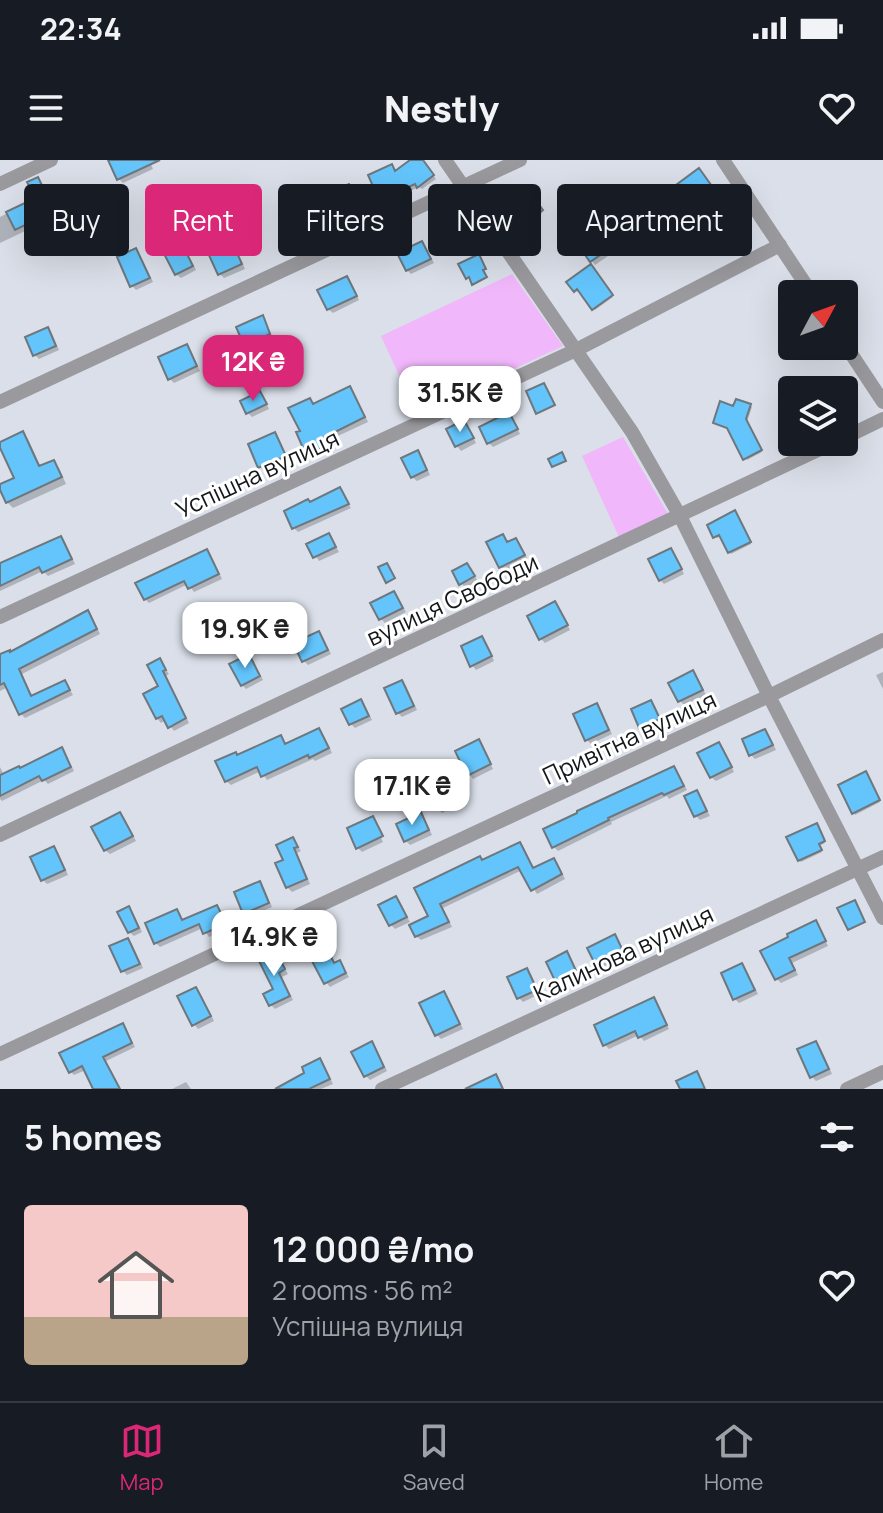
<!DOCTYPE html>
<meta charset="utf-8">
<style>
body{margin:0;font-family:Manrope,sans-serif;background:#242831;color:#f1f3f6;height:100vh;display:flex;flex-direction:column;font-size:30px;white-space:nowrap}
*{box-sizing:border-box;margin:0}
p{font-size:26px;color:#9ea1a6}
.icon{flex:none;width:44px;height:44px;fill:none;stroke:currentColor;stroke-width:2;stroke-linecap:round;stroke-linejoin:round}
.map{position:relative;height:929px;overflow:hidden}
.details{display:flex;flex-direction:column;background:#171b24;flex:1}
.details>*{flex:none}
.top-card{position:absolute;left:24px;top:24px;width:836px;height:72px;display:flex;gap:16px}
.needle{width:52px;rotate:49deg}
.tools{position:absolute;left:778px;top:120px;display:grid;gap:16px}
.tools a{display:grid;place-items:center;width:80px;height:80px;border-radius:8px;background:#171b24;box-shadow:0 8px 32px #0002;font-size:40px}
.price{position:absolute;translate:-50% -68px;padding:0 18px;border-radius:16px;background:#fff;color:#222;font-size:26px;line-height:52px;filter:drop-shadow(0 2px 4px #0008)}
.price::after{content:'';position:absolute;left:50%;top:48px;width:24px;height:18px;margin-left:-12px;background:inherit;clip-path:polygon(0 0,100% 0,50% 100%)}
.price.active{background:#db2777;color:#fff}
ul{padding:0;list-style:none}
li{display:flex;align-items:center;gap:24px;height:200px;padding:0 24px}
li span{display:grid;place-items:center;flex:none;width:224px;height:160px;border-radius:8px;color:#555}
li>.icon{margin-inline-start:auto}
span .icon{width:96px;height:96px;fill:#fffc;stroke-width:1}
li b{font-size:34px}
h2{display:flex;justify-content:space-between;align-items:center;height:96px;padding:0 24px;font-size:34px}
.tag{padding:0 28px;border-radius:8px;background:#171b24;box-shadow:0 8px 32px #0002;font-size:28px;line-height:72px}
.tag.active{background:#db2777;color:#fff}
.status{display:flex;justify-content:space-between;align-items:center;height:56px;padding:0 40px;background:#171b24;direction:ltr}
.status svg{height:22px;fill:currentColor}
header{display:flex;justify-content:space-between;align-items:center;height:104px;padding:0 24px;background:#171b24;font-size:36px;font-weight:800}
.dock{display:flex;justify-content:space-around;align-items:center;height:112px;border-top:2px solid #363941;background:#171b24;font-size:22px;color:#9ea1a6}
.dock a{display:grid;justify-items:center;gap:4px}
.dock .active{color:#db2777}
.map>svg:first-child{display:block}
.green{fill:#f0b7fa}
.shadow{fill:#0003}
.building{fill:#63c5fc;stroke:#6d777d;stroke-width:2}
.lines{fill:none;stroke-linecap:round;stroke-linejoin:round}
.minor{stroke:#9a999e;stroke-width:14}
.labels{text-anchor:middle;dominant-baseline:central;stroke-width:6;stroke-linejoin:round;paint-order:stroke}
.street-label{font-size:24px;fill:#141619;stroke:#fff}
</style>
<div class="status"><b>22:34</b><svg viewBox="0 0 49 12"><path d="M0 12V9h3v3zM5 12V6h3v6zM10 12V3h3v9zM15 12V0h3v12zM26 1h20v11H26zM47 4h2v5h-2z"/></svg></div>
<header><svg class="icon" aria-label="menu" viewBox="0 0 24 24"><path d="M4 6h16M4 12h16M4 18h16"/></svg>Nestly<svg class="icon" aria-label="heart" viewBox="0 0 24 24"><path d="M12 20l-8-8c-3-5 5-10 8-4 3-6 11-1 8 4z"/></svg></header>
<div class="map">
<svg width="883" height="929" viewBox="0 0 883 929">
<rect width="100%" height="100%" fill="#dadfe9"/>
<path class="green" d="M512 114 563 186 417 254 381 176Z
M623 277 668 354 619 377 582 296Z"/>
<path class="shadow" d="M115 0H149L153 9 123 23 119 19Z
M414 0H422L436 19 422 29 419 27 384 42 381 39 392 7 396 13Z
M703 15 719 37 717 38 745 80 732 89 703 48 700 51 695 47Z
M38 19 42 24 51 42 43 46 39 42Z
M349 26 353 31 363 54 346 62 341 58Z
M526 30 543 52 525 66 508 43Z
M306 37 310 41 320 64 304 71 300 67Z
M32 41 36 46 44 62 0 83V57Z
M178 79 182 83 196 110 181 118 176 114Z
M599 82 608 96 595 105 591 100Z
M422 83 426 88 434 103 411 114 407 110Z
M232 84 236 89 245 109 224 118 220 114Z
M136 90 140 95 153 122 136 130 132 126Z
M590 107 613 137 595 150 580 130 577 132 569 123Z
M346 118 350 122 359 140 333 153 328 149Z
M262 158 266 162 273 178 250 188 246 184Z
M47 169 52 174 59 190 39 199 35 195Z
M187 186 191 191 200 211 174 223 170 219Z
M289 201 293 206 299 219 284 226 280 222Z
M350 228 354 233 368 262 325 282 329 290 312 298 308 294 302 272 309 240 314 245Z
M260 234 264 238 269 249 252 257 248 253Z
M750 246 752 247 747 262 762 292 747 300 735 248Z
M509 254 513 259 520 274 493 287 489 283Z
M464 262 468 267 476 283 461 291 457 286 449 270Z
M22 273 28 279 41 307 53 302 59 308 66 324 13 348 7 342 17 319Z
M274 274 279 279 288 300 264 311 260 307 250 285Z
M418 293 422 297 430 315 417 321 412 317Z
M339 329 351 348 298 372 294 368 310 344Z
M736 354 751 384 731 394 721 376 717 378 715 377Z
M329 375 339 392 319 401 309 385Z
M502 376 508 384 516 380 520 384 528 400 505 411 501 407 489 383Z
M61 378 65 382 75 404 48 416 43 411 0 431V406Z
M670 390 674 394 684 414 664 424 660 420Z
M207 392 211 396 222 419 194 432 188 424 149 443 145 439Z
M467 405 478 421 465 428 454 412Z
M394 433 406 452 385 463 381 459Z
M555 444 559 448 570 470 545 483 541 479Z
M88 453 92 457 100 474 22 514 33 537 65 522 73 535 25 558 21 554 8 527 0 531V497L11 494Z
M318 473 323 478 331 494 308 505 304 501Z
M481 479 486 483 494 501 476 510 472 505Z
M249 496 253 500 263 520 246 529 242 525Z
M160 501 169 514 166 516 189 563 174 571 166 560 161 563 157 558 161 527Z
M883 512V529L876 515Z
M693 513 697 517 706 535 684 545 680 541Z
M401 522 406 526 417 550 402 557 398 553Z
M361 541 365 546 372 560 355 568 351 564Z
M651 542 655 546 663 563 645 571 641 567Z
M596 545 600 550 612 574 591 584 587 580Z
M319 570 323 574 332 593 315 601 313 599 267 620 261 611 231 625 226 621 238 597 281 577 287 585Z
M765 571 769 575 776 590 755 599 751 595Z
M478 582 482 586 493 609 473 619 469 614Z
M719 584 723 588 734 612 716 621 711 617Z
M61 590 65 594 74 611 48 624 44 620 2 641 0 639V607L4 615 20 610Z
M674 608 678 613 687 630 669 639 667 636 611 662 612 664 558 691 554 687 546 670Z
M867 615 880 642 855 655 854 653Z
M458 628 465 641 442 653 438 649Z
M696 632 700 637 710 656 700 660 696 656 687 637Z
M120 654 124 658 136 681 110 694 105 690Z
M420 654 424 658 432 675 410 685 406 681Z
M373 661 383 682 362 692 358 688Z
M818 667 825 683 819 686 822 692 801 702 799 700Z
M293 680 301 691 297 693 310 724 292 732 287 727 286 701Z
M520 684 524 688 534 709 554 700 558 704 565 719 537 734 522 710 443 748 452 767 421 780 416 776 430 757 417 729 484 702Z
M53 688 58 692 68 715 47 724 43 720Z
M260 724 264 728 272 747 249 757 245 752Z
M395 738 399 742 410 762 395 769 391 765 381 746Z
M217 747 221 752 228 768 209 777 203 768 160 787 156 783 176 751 183 762Z
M128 749 133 753 142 772 134 776 129 772Z
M815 762 819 767 828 786 792 803 798 815 781 823 777 819 763 792Z
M318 774 323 778 336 805 340 803 349 817 330 827 326 822Z
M615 777 619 781 626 795 601 808 596 803Z
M128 780 132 784 143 808 127 815 123 811Z
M275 792 288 814 282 817 293 840 275 849 271 845 276 830Z
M567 794 571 798 580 817 562 826 557 822Z
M742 805 746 810 758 834 739 843 735 839Z
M526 810 531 814 540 834 523 842 519 838Z
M196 829 200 833 214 861 198 869 194 864Z
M444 834 448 838 463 869 441 879 437 875 422 844Z
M653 839 658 844 669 869 644 881 639 875 609 889 604 884Z
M122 866 126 870 135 887 106 901 121 929H96L86 910 74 915 70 911Z
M816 883 820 887 832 914 816 921 812 917Z
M372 884 376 888 387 911 370 920 366 916Z
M319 901 324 905 333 924 321 929H279L307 914Z
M186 922 191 929H172Z"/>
<path class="building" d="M108 0H160L117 20Z
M410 0H423L434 15 417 28 415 24 379 40 368 15 392 4 395 11Z
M699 8 716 32 714 33 743 75 726 86 698 45 694 48 676 25Z
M38 17 48 38 37 43 27 22Z
M349 24 361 50 340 59 328 33Z
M526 27 543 50 522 66 505 42Z
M306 34 318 59 298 68 287 43Z
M33 39 42 57 15 70 6 52Z
M595 75 606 91 590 102 579 86Z
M178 76 193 106 175 115 160 86Z
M422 81 431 99 406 111 397 93Z
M232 82 242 104 218 115 208 93Z
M136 88 150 118 130 127 117 97Z
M479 94 486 109 483 110 487 117 472 125 469 117 466 119 458 104Z
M591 104 613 135 592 150 577 129 574 132 566 122Z
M347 116 357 136 327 150 317 130Z
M263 155 270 174 244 185 236 167Z
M48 167 56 186 33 196 25 177Z
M187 184 197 206 168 220 158 197Z
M289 199 296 215 278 223 271 207Z
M544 223 555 245 536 254 526 231Z
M350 226 365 257 323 278 326 286 306 295 296 272 300 271 288 248 310 238 313 244Z
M260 231 267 244 246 254 240 241Z
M736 239 751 244 746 259 762 290 743 300 727 268 713 263 720 241 733 246Z
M509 252 518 269 487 284 479 267Z
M464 260 474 278 455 287 446 269Z
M23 271 39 306 54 300 62 317 6 343 0 330V324L14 318 0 288V282Z
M275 272 286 296 258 308 248 284Z
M418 290 427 310 411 318 401 298Z
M562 292 566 301 552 307 548 299Z
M340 327 349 344 292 369 284 351 308 339 310 342Z
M735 350 751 382 728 393 719 375 713 378 707 365Z
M329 373 336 387 313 398 306 384Z
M503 374 507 382 516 378 525 395 499 408 486 382Z
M61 376 72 399 42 413 39 407 0 426V403Z
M671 388 682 409 659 421 648 399Z
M207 389 219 414 188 429 184 421 144 440 135 423Z
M387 403 395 418 386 423 378 407Z
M467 403 475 416 459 425 452 411Z
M394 431 403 448 379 460 370 443Z
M555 441 568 465 539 480 527 456Z
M88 450 97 469 19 509 31 536 65 520 70 530 19 555 4 523 0 525V494L10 490V492Z
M319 471 328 490 302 502 293 483Z
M482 476 492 496 470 507 461 486Z
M249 494 260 516 241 526 229 504Z
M160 498 166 510 163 511 186 558 168 568 162 556 156 559 143 534 158 526 147 505Z
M693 510 703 530 678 542 668 523Z
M402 520 414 546 396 554 384 528Z
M361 539 369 556 349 565 341 549Z
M651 540 660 559 639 568 631 549Z
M597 543 609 570 585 581 573 554Z
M319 568 329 588 309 598 308 595 261 617 257 607 225 622 215 601 236 592 237 595 281 575 285 584Z
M765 569 773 585 749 596 742 579Z
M479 579 491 604 467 616 455 591Z
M719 582 732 607 710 618 697 593Z
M62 587 71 607 42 621 39 616 0 636V615L19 606 20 608Z
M674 606 684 626 664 635 662 633 608 658 609 660 552 688 543 669 577 653V651Z
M866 611 880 640 852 654 838 625Z
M455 621 463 636 436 650 428 636Z
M697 630 707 651 694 657 684 636Z
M120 652 133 676 104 691 91 667Z
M421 652 429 670 404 682 396 664Z
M373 656 383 676 356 689 347 668Z
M817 663 825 681 819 684 822 690 798 701 786 677Z
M293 677 298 687 294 688 307 719 286 728 275 703 283 700 276 685Z
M520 682 533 708 554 698 562 714 531 731 518 707 440 744 449 762 415 777 409 765 428 756 414 728 480 696 482 700Z
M54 686 65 710 41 721 30 697Z
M260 721 269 743 243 754 234 732Z
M396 736 407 757 389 766 378 745Z
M855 740 865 762 848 770 837 748Z
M217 745 226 764 203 774 199 764 154 784 145 763 177 749 182 760Z
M129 746 139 768 128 773 117 752Z
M816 760 826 781 789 798 795 810 775 820 760 791 788 777 787 774Z
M319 771 334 803 340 800 346 813 324 824 301 780Z
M615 774 623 791 595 804 587 788Z
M128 778 140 804 121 812 109 786Z
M275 790 285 809 279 813 290 836 269 846 263 834 273 829 258 799Z
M567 791 577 813 556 823 546 802Z
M742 803 755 830 733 840 721 813Z
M527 808 537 830 517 839 507 817Z
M196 827 211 856 192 866 177 836Z
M444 831 460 864 435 876 419 843Z
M654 837 667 865 638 878 635 871 603 886 594 865Z
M123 863 132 883 103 897 120 929H93L82 906 69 913 59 893Z
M372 881 384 907 364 917 351 892Z
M816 881 829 909 810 918 797 889Z
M320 898 330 919 309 929H275L304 913 302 907Z
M697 911 705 929H680L676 921Z
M496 914 503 929H465Z"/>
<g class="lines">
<path class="minor" d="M445 0 632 272 680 356 769 536 883 758
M723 0 812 134
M0 24 51 0
M844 183 883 242
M0 242 520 0
M844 278 883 259
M0 457 576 190 780 85
M0 675 835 282
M0 894 769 536 883 480
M382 929 883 697
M847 929 883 912"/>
</g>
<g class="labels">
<g class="street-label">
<text transform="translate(257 313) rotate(-25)">Успішна вулиця</text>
<text transform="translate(452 439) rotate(-25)">вулиця Свободи</text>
<text transform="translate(629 577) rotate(-25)">Привітна вулиця</text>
<text transform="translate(623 793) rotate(-25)">Калинова вулиця</text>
</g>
</g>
</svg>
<div class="tools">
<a><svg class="needle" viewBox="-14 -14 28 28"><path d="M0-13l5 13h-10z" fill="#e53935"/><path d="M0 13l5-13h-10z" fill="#9ea1a6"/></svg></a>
<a><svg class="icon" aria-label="layers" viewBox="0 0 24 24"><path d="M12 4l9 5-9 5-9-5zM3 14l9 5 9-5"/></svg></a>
</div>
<b class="price active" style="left:253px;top:243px">12K ₴</b>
<b class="price" style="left:460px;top:274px">31.5K ₴</b>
<b class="price" style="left:245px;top:510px">19.9K ₴</b>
<b class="price" style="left:412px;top:667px">17.1K ₴</b>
<b class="price" style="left:274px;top:818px">14.9K ₴</b>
<div class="top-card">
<a class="tag">Buy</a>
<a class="tag active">Rent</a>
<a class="tag">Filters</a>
<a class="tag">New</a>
<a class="tag">Apartment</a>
</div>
</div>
<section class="details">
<h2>5 homes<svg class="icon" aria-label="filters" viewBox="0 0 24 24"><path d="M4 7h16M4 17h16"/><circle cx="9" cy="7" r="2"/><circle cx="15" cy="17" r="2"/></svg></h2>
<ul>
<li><span style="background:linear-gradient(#f6c9c9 70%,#b9a48a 0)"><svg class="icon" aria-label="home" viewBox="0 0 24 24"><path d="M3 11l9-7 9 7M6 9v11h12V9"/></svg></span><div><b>12 000 ₴/mo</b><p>2 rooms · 56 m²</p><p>Успішна вулиця</p></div><svg class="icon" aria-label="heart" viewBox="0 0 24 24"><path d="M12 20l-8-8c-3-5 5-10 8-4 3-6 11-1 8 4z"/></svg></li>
</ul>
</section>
<nav class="dock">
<a class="active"><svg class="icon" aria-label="map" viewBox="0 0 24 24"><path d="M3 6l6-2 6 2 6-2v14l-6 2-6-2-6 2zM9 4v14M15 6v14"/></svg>Map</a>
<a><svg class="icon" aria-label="saved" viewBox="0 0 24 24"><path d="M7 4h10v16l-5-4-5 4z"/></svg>Saved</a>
<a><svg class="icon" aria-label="home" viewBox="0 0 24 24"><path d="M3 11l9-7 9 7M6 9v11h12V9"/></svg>Home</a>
</nav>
